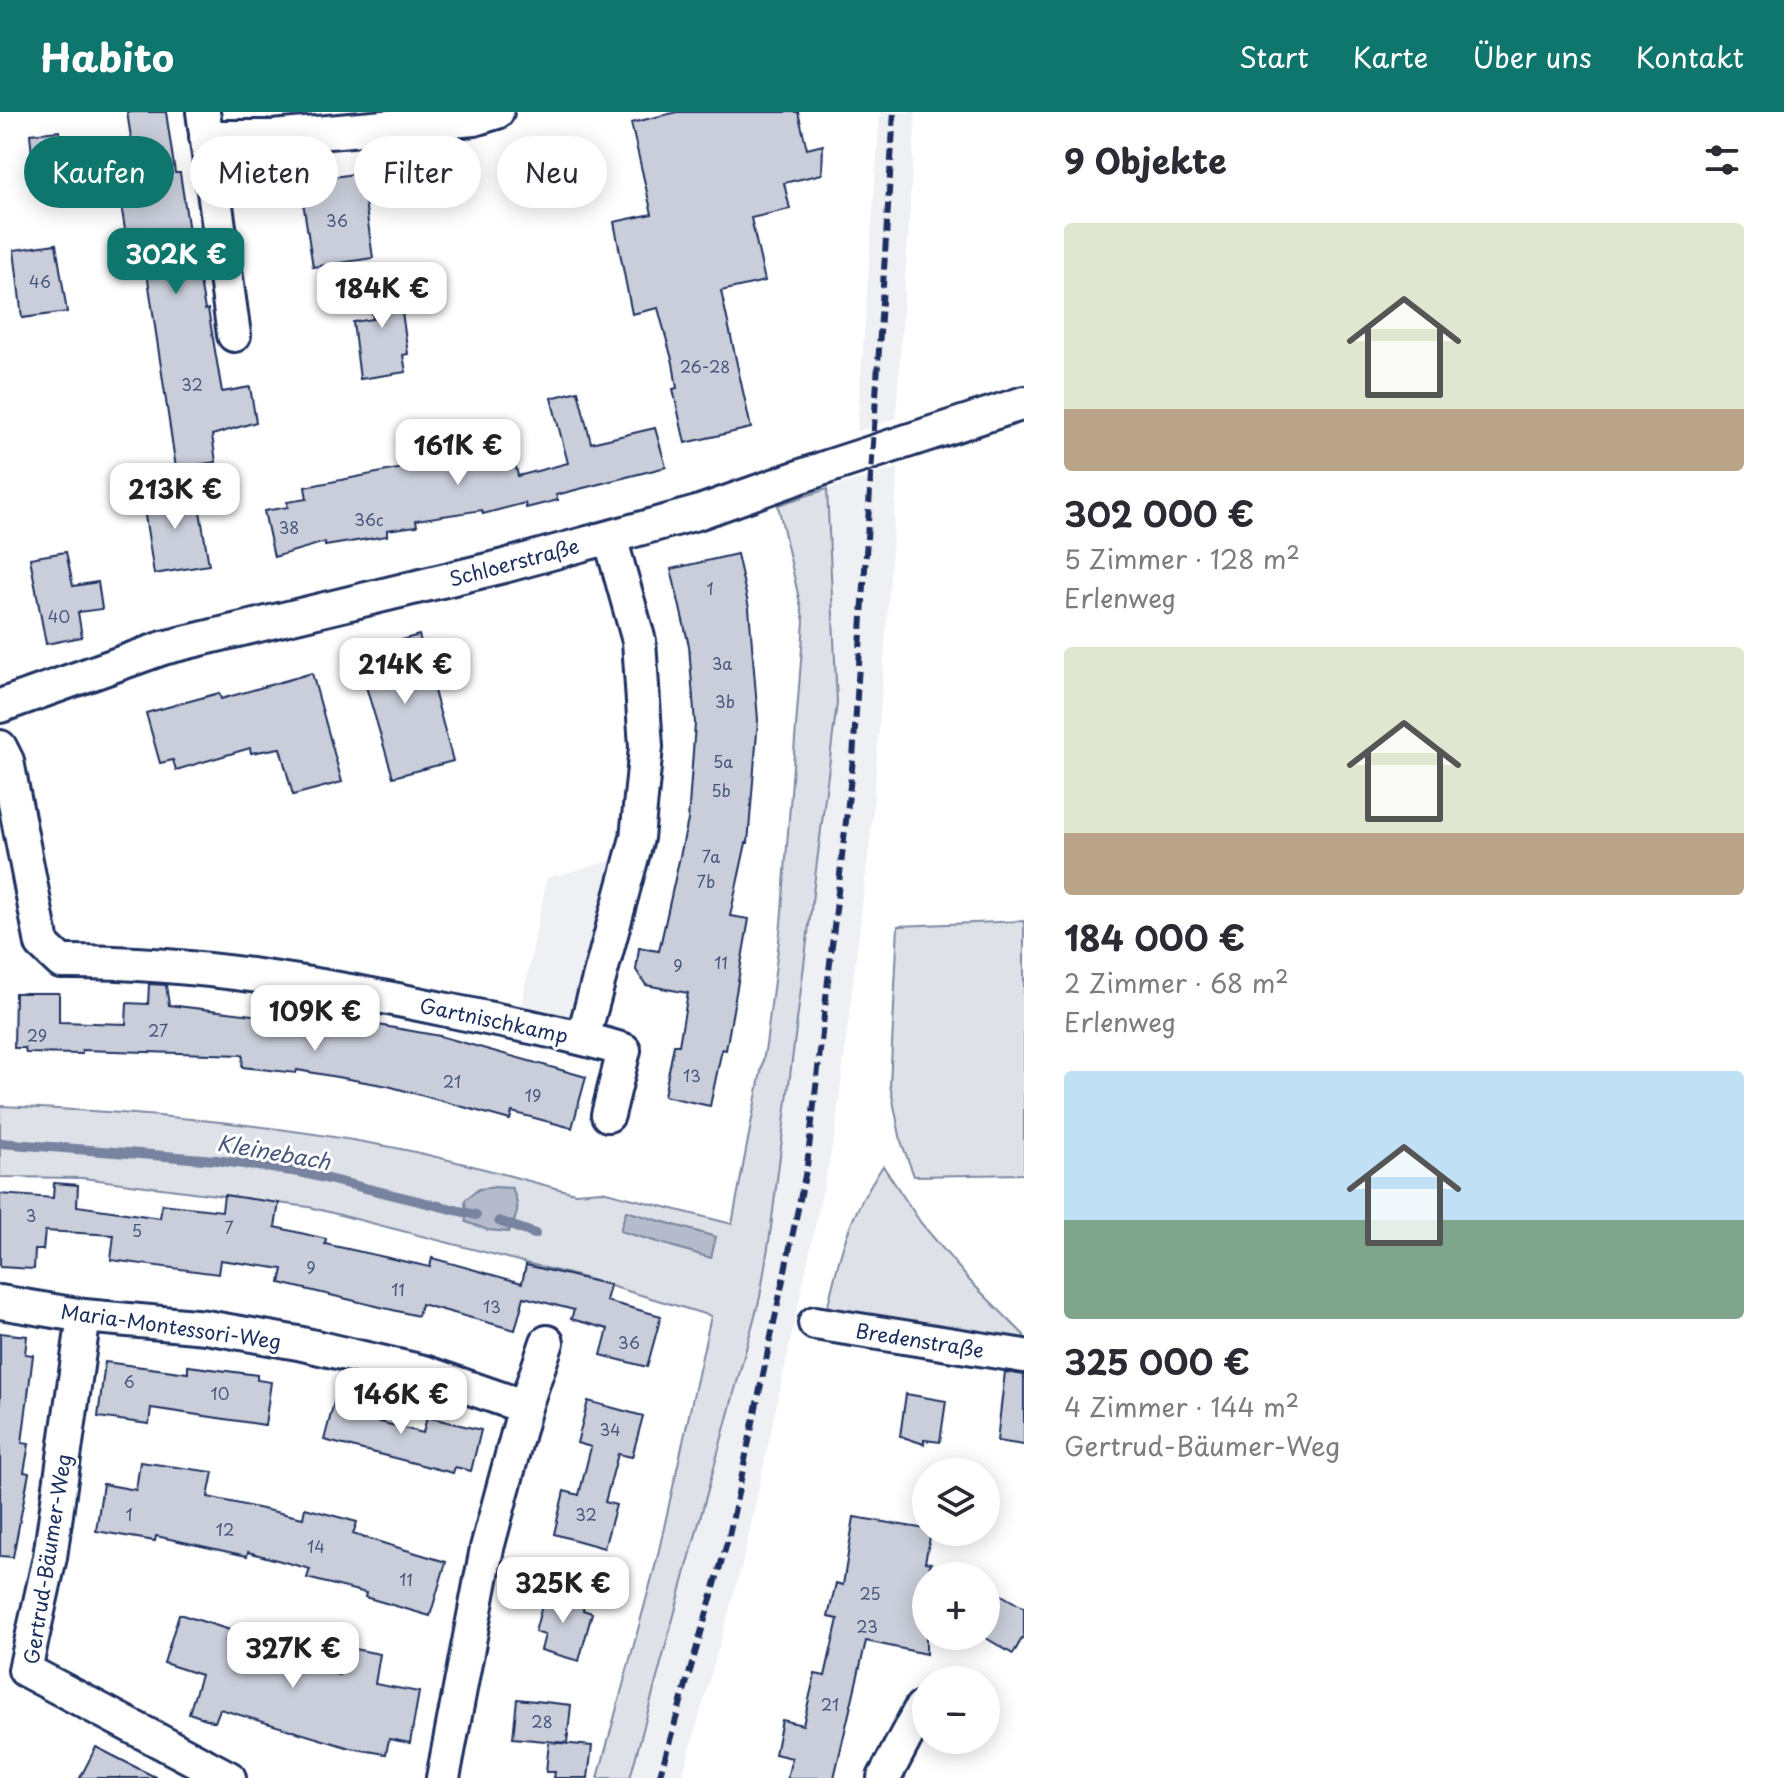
<!DOCTYPE html>
<html lang="de">
<meta charset="utf-8">
<style>
body{margin:0;font-family:"Playpen Sans",sans-serif;background:#f2f2f3;color:#2b2b33;height:100vh;display:flex;flex-direction:column;font-size:30px;white-space:nowrap}
*{box-sizing:border-box;margin:0}
p{font-size:26px;color:#7c7c81}
.icon{flex:none;width:44px;height:44px;fill:none;stroke:currentColor;stroke-width:2;stroke-linecap:round;stroke-linejoin:round}
.map{position:relative;flex:1;overflow:hidden}
.drawer{display:flex;flex-direction:column;background:#fff;width:760px}
.drawer>*{flex:none}
.banner{position:absolute;left:24px;top:24px;width:760px;height:72px;display:flex;gap:16px}
.controls{position:absolute;left:912px;top:1346px;display:grid;gap:16px}
.controls a{display:grid;place-items:center;width:88px;height:88px;border-radius:50%;background:#fff;box-shadow:0 4px 20px #0003;font-size:40px}
.price{position:absolute;translate:-50% -68px;padding:0 18px;border-radius:16px;background:#fff;color:#222;font-size:26px;line-height:52px;filter:drop-shadow(0 2px 4px #0008)}
.price::after{content:'';position:absolute;left:50%;top:48px;width:24px;height:18px;margin-left:-12px;background:inherit;clip-path:polygon(0 0,100% 0,50% 100%)}
.price.selected{background:#0f766e;color:#fff}
ul{padding:0;list-style:none}
li{display:grid;align-content:center;gap:16px;height:424px;padding:0 40px}
li span{display:grid;place-items:center;height:248px;border-radius:8px;color:#555}
li>.icon{margin-inline-start:auto}
span .icon{width:144px;height:144px;fill:#fffc;stroke-width:1}
li b{font-size:34px}
h2{display:flex;justify-content:space-between;align-items:center;height:96px;padding:0 40px;font-size:34px}
.tag{padding:0 28px;border-radius:36px;background:#fff;box-shadow:0 4px 20px #0003;font-size:28px;line-height:72px}
.tag.selected{background:#0f766e;color:#fff}
header{display:flex;align-items:center;gap:48px;box-sizing:border-box;height:112px;padding:0 40px;background:#0f766e;color:#fff}
header strong{font-size:38px}
nav{display:flex;gap:44px;margin-inline-start:auto;font-size:28px}
main{display:flex;flex:1;min-height:0}
.map>svg:first-child{display:block}
.built{fill:#eff0f4}
.green{fill:#dee1e7;stroke:#7c88a2;stroke-width:2}
.water{fill:#b5bbca;stroke:#77839f;stroke-width:2}
.lines{fill:none;stroke-linecap:round;stroke-linejoin:round}
.stream{stroke:#77839f;stroke-width:10}
.building{fill:#caceda;stroke:#1b2f5e;stroke-width:2}
.minor-casing{stroke:#1b2f5e;stroke-width:38}
.minor{stroke:#fff;stroke-width:32}
.rail{stroke:#1b2f5e;stroke-width:6;stroke-dasharray:12 6;stroke-linecap:butt}
.labels{text-anchor:middle;dominant-baseline:central;stroke-width:6;stroke-linejoin:round;paint-order:stroke}
.number-label{font-size:16px;fill:#47577d}
.street-label{font-size:20px;fill:#1b2f5e;stroke:#fff}
.water-label{font-size:22px;font-style:italic;fill:#49597e;stroke:#fff}
</style>
<header>
<strong>Habito</strong>
<nav><a>Start</a><a>Karte</a><a>Über uns</a><a>Kontakt</a></nav>
</header>
<main>
<div class="map">
<svg width="1024" height="1666" viewBox="0 0 1024 1666">
<rect width="100%" height="100%" fill="#fff"/>
<filter id="ink" filterUnits="userSpaceOnUse"><feTurbulence type="fractalNoise" baseFrequency=".0125" numOctaves="2"/><feDisplacementMap in="SourceGraphic" scale="16" xChannelSelector="R" yChannelSelector="G"/><feConvolveMatrix kernelMatrix="1 2 1 2 8 2 1 2 1" color-interpolation-filters="sRGB"/></filter>
<g filter="url(#ink)">
<path class="built" d="M880 0H916L896 306 857 320Z
M898 356 872 710 835 1022 743 1449 682 1666H630L760 1185 770 1123 837 591 827 377Z
M611 749 570 907 521 894 547 766Z"/>
<path class="green" d="M827 377 837 591 770 1123 760 1185 630 1666H598L657 1447 711 1204 577 1164 309 1095 83 1066 0 1065V994C130 1000 258 1010 386 1034 450 1046 512 1065 575 1081L602 1079 732 1112 766 933 781 812 804 509 778 393Z
M1024 809V1062L914 1064 901 1029 890 973 898 814Z
M883 1054 921 1111 970 1169 1024 1223V1234L826 1202C839 1145 848 1103 883 1054Z"/>
<path class="water" d="M495 1075 512 1076C520 1094 519 1103 508 1120L488 1118 466 1110 465 1088 479 1077Z
M626 1099 716 1125 711 1146 620 1119Z"/>
<g class="lines">
<path class="stream" d="M0 1031 216 1048 299 1060 476 1103
M499 1109 535 1122"/>
</g>
<path class="building" d="M127 0H166L175 61H180L196 165 199 164 205 198 208 197 222 280 250 275 256 310 212 323 216 350 176 356 145 147 130 149 115 54 135 51Z
M677 0H798L807 37 823 33 822 62 784 71 790 97 751 106 765 169 721 179 751 316 685 331 673 277 677 276 673 251 658 196 632 202 614 110 652 102 631 11Z
M59 19 63 54 33 53 30 22Z
M361 61 373 146 313 155 300 70Z
M56 132 67 200 22 206 14 138Z
M396 158 408 242 403 243 406 260 360 267 353 210 373 207 367 162Z
M578 279 591 331 655 316 666 355 556 383 558 388 526 396 525 391 483 402 482 398 416 408 417 414 387 418V424L325 434V430L274 445 264 399 288 395 287 390 307 387 305 375 408 355 407 349 453 342 455 353 512 338 518 364 568 351 551 286Z
M196 375 209 453 154 462 142 384Z
M66 440 73 474 98 470 102 497 78 500 82 525 46 532 30 446Z
M737 442 749 496 758 608 748 731H746L730 804 749 807 726 938 722 937 710 994 664 984 674 933H679L688 881 646 873 636 858 639 836 659 839 688 708 695 612 689 534 671 457Z
M419 523 453 649 393 665 356 541Z
M312 561 342 670 293 683 280 636 251 641 250 636 176 658 173 648 160 651 146 601 219 581 221 587Z
M149 872 166 873 169 893 337 913 338 906 440 924 586 965 572 1016 512 1000 510 1008 388 974 297 958 296 961 242 955 243 943 82 938V942L26 941 25 936H14L15 881H59V910L126 912 127 891 148 892Z
M54 1071 78 1073 77 1094 160 1106 162 1092 222 1099 224 1083 279 1091 275 1115 326 1127 325 1132 430 1155 432 1146 522 1171 526 1153 610 1173 606 1189 661 1204 647 1255 601 1243 608 1217 571 1207 574 1198 524 1185 515 1218 421 1192 418 1204 280 1171 283 1157 220 1148 218 1162 111 1148 114 1123 45 1119 43 1138H35L34 1157 0 1155V1082L53 1086Z
M0 1221 27 1224 25 1242 33 1243 22 1331 29 1332 24 1360 29 1361 13 1445 0 1444Z
M105 1250 188 1261V1254L257 1263V1268L271 1270 265 1313 151 1296 149 1312 98 1305Z
M1005 1260 1024 1263V1333L997 1329Z
M337 1279 380 1291 376 1309 423 1321 427 1305 481 1318 471 1359 455 1355 453 1361 324 1328Z
M906 1282 946 1289 940 1330 924 1328V1332L900 1324Z
M588 1289 643 1304 632 1345 618 1342 605 1390 616 1393 604 1436 554 1422 564 1379 579 1383 591 1335 577 1331Z
M140 1350 213 1360 208 1385 303 1406 305 1396 357 1410 353 1422 446 1450 430 1504 365 1485 366 1481 307 1466 310 1457 248 1440 247 1444 156 1424 155 1429 96 1419 103 1372 136 1378Z
M854 1405 926 1417V1420H931L925 1450 931 1451 926 1464V1542L866 1529 834 1666H787L792 1646 775 1642 782 1608 803 1613 815 1562 825 1564 838 1507 828 1505 836 1471 843 1473Z
M986 1474 1024 1496V1523L1013 1542 986 1526Z
M546 1478 585 1488 583 1498 592 1501 579 1549 541 1538 545 1523 535 1520Z
M179 1502 230 1518 226 1529 339 1563 344 1535 380 1542 375 1572 419 1580 410 1631 389 1627 386 1642 350 1636 220 1597 215 1610 189 1601 201 1563 164 1551Z
M517 1587 571 1593 567 1631 513 1626Z
M549 1630 592 1634 588 1666H554L555 1660H546Z
M96 1635 157 1666H80Z"/>
<g class="lines">
<g class="minor-casing">
<path id="minor" d="M203 0 234 223
M206 25H272L474 7 497 0
M0 594 163 536 504 454 697 401 827 355 1024 291
M0 635 7 649 42 832 61 850C193 849 324 872 452 899 510 911 568 921 624 938L608 1003
M583 926 637 726 646 635 639 529 610 425
M0 1190 84 1204 206 1215 298 1231 424 1260 525 1295
M84 1204 50 1445 25 1558 229 1666
M815 1211 1024 1244
M443 1666 487 1436 525 1295 547 1230
M884 1666 921 1596"/>
</g>
<use href="#minor" class="minor"/>
<path class="rail" d="M659 1666 729 1424 807 1054 853 647 894 0"/>
</g>
</g>
<g class="labels">
<g class="number-label">
<text x="337" y="108">36</text>
<text x="40" y="169">46</text>
<text x="705" y="254">26-28</text>
<text x="192" y="272">32</text>
<text x="369" y="407">36c</text>
<text x="289" y="415">38</text>
<text x="710" y="476">1</text>
<text x="59" y="504">40</text>
<text x="722" y="551">3a</text>
<text x="725" y="589">3b</text>
<text x="723" y="649">5a</text>
<text x="721" y="678">5b</text>
<text x="711" y="744">7a</text>
<text x="706" y="769">7b</text>
<text x="721" y="850">11</text>
<text x="678" y="853">9</text>
<text x="158" y="918">27</text>
<text x="37" y="923">29</text>
<text x="692" y="963">13</text>
<text x="452" y="969">21</text>
<text x="533" y="983">19</text>
<text x="31" y="1103">3</text>
<text x="229" y="1115">7</text>
<text x="137" y="1118">5</text>
<text x="311" y="1155">9</text>
<text x="398" y="1177">11</text>
<text x="492" y="1194">13</text>
<text x="629" y="1230">36</text>
<text x="129" y="1269">6</text>
<text x="220" y="1281">10</text>
<text x="610" y="1317">34</text>
<text x="129" y="1402">1</text>
<text x="586" y="1402">32</text>
<text x="225" y="1417">12</text>
<text x="316" y="1434">14</text>
<text x="406" y="1467">11</text>
<text x="870" y="1481">25</text>
<text x="867" y="1514">23</text>
<text x="830" y="1592">21</text>
<text x="542" y="1609">28</text>
</g>
<g class="street-label">
<text transform="translate(514 450) rotate(-15)">Schloerstraße</text>
<text transform="translate(494 908) rotate(12)">Gartnischkamp</text>
<text transform="translate(171 1214) rotate(8)">Maria-Montessori-Weg</text>
<text transform="translate(920 1228) rotate(9)">Bredenstraße</text>
<text transform="translate(47 1447) rotate(-81)">Gertrud-Bäumer-Weg</text>
</g>
<g class="water-label">
<text transform="translate(274 1039) rotate(10)">Kleinebach</text>
</g>
</g>
</svg>
<div class="controls">
<a><svg class="icon" aria-label="layers" viewBox="0 0 24 24"><path d="M12 4l9 5-9 5-9-5zM3 14l9 5 9-5"/></svg></a>
<a>+</a>
<a>−</a>
</div>
<b class="price selected" style="left:176px;top:184px">302K €</b>
<b class="price" style="left:382px;top:218px">184K €</b>
<b class="price" style="left:458px;top:375px">161K €</b>
<b class="price" style="left:175px;top:419px">213K €</b>
<b class="price" style="left:405px;top:594px">214K €</b>
<b class="price" style="left:315px;top:941px">109K €</b>
<b class="price" style="left:401px;top:1324px">146K €</b>
<b class="price" style="left:563px;top:1513px">325K €</b>
<b class="price" style="left:293px;top:1578px">327K €</b>
<div class="banner">
<a class="tag selected">Kaufen</a>
<a class="tag">Mieten</a>
<a class="tag">Filter</a>
<a class="tag">Neu</a>
</div>
</div>
<section class="drawer">
<h2>9 Objekte<svg class="icon" aria-label="filters" viewBox="0 0 24 24"><path d="M4 7h16M4 17h16"/><circle cx="9" cy="7" r="2"/><circle cx="15" cy="17" r="2"/></svg></h2>
<ul>
<li><span style="background:linear-gradient(#dfe7d0 75%,#b9a48a 0)"><svg class="icon" aria-label="home" viewBox="0 0 24 24"><path d="M3 11l9-7 9 7M6 9v11h12V9"/></svg></span><div><b>302 000 €</b><p>5 Zimmer · 128 m²</p><p>Erlenweg</p></div></li>
<li><span style="background:linear-gradient(#dfe7d0 75%,#b9a48a 0)"><svg class="icon" aria-label="home" viewBox="0 0 24 24"><path d="M3 11l9-7 9 7M6 9v11h12V9"/></svg></span><div><b>184 000 €</b><p>2 Zimmer · 68 m²</p><p>Erlenweg</p></div></li>
<li><span style="background:linear-gradient(#bfe0f5 60%,#7fa58c 0)"><svg class="icon" aria-label="home" viewBox="0 0 24 24"><path d="M3 11l9-7 9 7M6 9v11h12V9"/></svg></span><div><b>325 000 €</b><p>4 Zimmer · 144 m²</p><p>Gertrud-Bäumer-Weg</p></div></li>
</ul>
</section>
</main>
